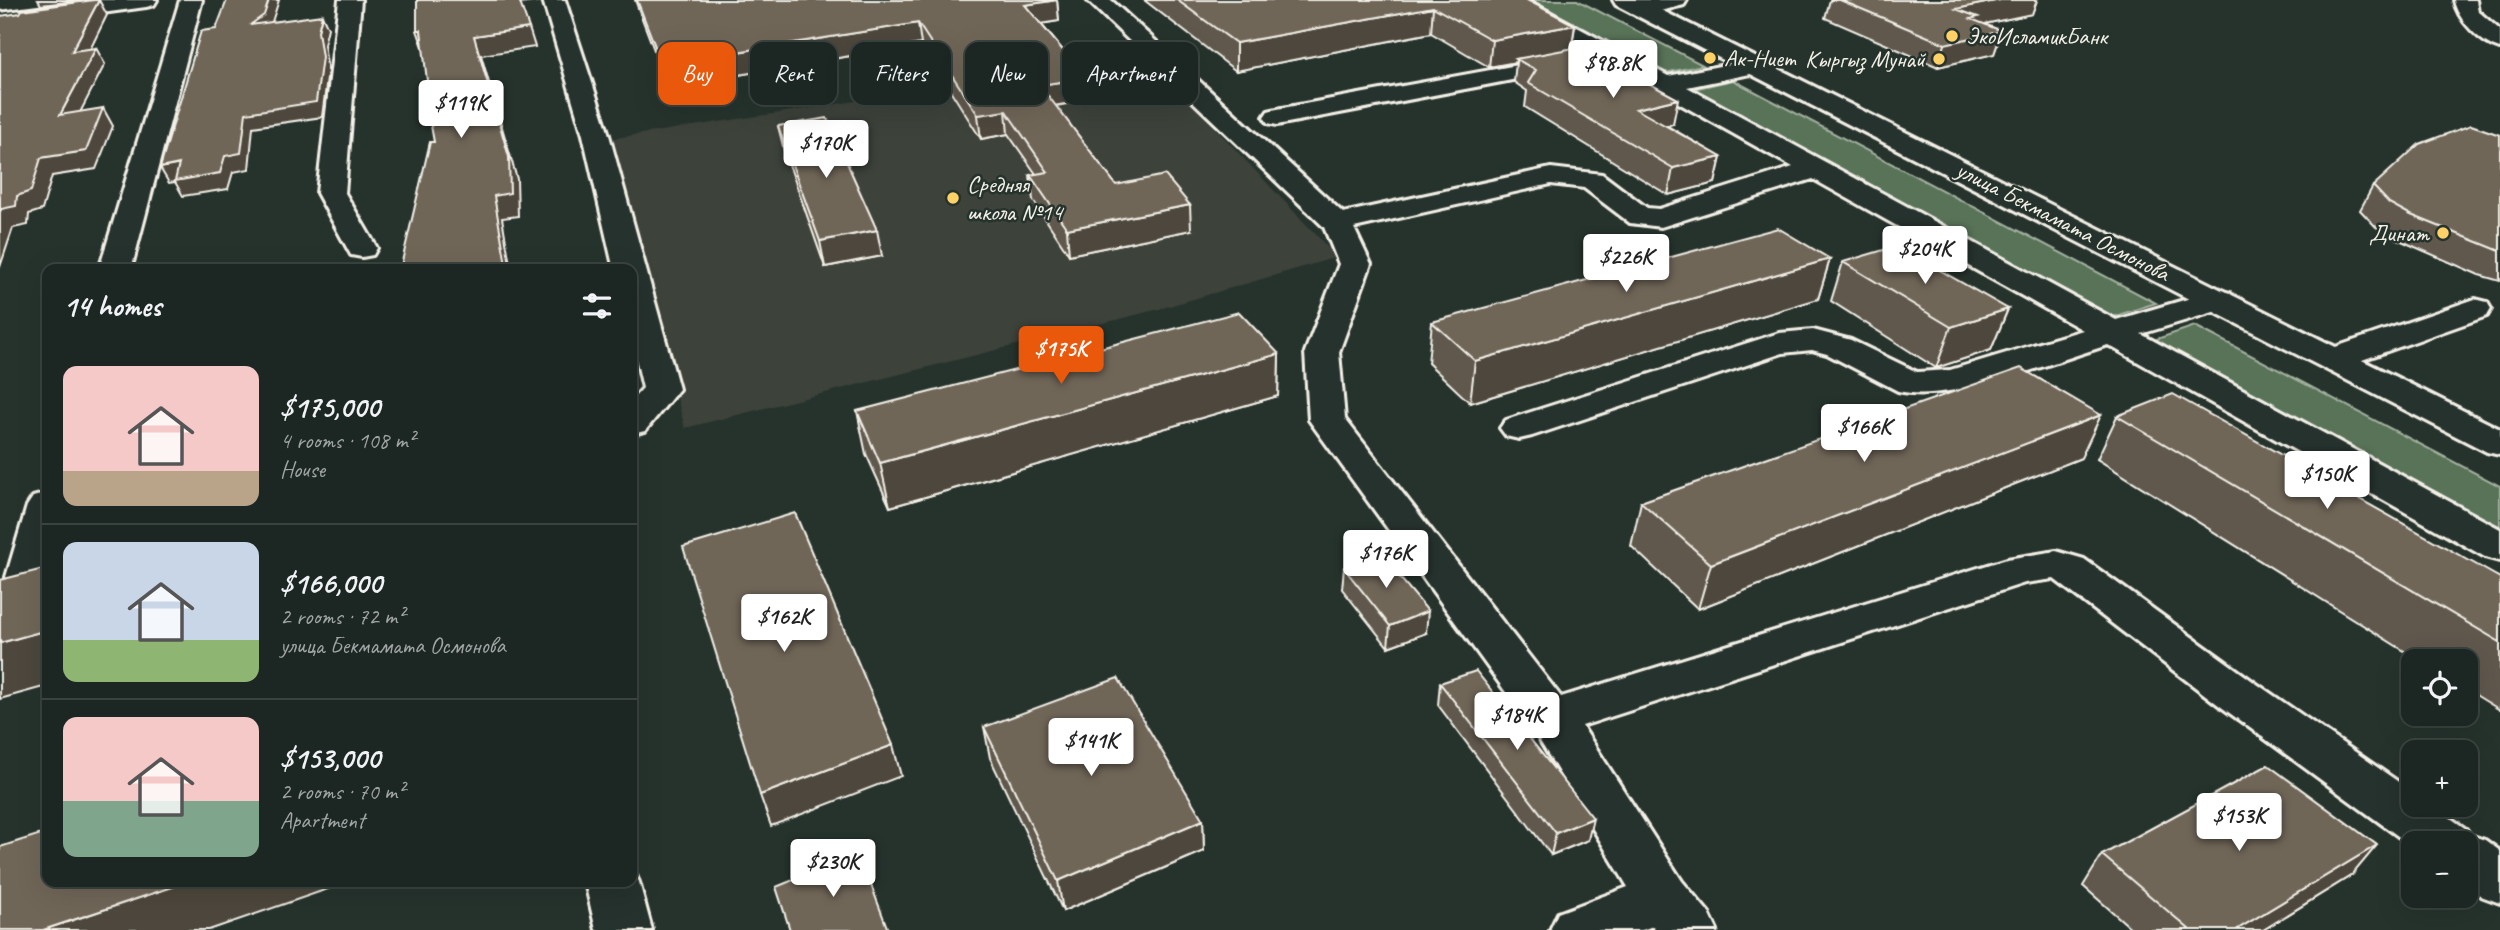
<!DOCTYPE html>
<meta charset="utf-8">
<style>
body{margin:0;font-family:Caveat,sans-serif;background:#29322f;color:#f1f3f6;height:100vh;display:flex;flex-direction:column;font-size:26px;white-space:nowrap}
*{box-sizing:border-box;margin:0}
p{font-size:23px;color:#a0a5a5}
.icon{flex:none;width:38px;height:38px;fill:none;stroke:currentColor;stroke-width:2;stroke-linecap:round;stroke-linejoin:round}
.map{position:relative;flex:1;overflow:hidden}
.sheet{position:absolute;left:42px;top:264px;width:595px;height:623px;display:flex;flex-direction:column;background:#1c2622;border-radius:14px;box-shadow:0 7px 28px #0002,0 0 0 2px #3a4340}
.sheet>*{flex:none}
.banner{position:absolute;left:658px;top:42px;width:665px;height:63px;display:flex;gap:14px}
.fabs{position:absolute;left:2401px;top:649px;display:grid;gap:14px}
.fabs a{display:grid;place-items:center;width:77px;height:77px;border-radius:14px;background:#1c2622;box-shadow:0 7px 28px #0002,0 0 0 2px #3a4340;font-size:35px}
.price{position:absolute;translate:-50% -60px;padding:0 16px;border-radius:7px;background:#fff;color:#222;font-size:23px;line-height:46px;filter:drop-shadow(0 2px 4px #0008)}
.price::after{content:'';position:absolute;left:50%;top:42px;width:21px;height:16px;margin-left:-10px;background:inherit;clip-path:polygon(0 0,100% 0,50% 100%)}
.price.active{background:#ea580c;color:#fff}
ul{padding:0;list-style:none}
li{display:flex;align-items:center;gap:21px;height:175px;padding:0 21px}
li+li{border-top:2px solid #3a4340}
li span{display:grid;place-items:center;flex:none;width:196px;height:140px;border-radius:14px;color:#555}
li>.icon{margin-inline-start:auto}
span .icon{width:84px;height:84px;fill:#fffc;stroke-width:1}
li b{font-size:30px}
h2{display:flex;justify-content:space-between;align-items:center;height:84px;padding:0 21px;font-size:30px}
.chip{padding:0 24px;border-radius:14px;background:#1c2622;box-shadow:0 7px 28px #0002,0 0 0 2px #3a4340;font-size:24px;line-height:63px}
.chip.active{background:#ea580c;color:#fff}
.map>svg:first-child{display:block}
.built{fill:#3c423a}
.green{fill:#587359;stroke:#a6b2a0;stroke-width:2}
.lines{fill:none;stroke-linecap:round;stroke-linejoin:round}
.minor-casing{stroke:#f4f1e8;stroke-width:6}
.major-casing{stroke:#f4f1e8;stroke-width:6}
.highway-casing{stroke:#f4f1e8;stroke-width:6}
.minor{fill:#26332d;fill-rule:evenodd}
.major{fill:#26332d;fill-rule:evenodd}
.highway{fill:#26332d;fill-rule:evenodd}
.wall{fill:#60584d;stroke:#f4f1e8;stroke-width:2}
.shaded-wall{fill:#4e473e;stroke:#f4f1e8;stroke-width:2}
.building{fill:#706659;stroke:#f4f1e8;stroke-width:2}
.poi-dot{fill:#ffd166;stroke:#26332d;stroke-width:2.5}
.labels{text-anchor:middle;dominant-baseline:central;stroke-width:5;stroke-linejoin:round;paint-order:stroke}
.far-poi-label{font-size:24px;fill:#f4f1e8;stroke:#26332d;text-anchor:start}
.far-street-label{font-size:24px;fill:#f4f1e8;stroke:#26332d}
</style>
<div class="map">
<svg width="2500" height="930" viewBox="0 0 2500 930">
<rect width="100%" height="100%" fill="#26332d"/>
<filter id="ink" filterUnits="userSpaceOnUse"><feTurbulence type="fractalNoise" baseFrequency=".0143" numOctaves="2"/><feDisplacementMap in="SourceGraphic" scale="14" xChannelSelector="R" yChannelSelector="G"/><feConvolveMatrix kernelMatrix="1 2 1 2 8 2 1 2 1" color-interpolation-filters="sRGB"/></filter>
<g filter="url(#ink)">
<path class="built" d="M1147 56 1337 257 1159 309 685 428 609 139Z"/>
<path class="green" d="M1524 0H1577L1703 65 1660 74Z
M1733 80 2156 303 2106 319 1689 90Z
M2195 326 2500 486V532L2151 341Z"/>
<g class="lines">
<g class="minor-casing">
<path id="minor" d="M98 0H157L154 5 146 7 0 27V13Z
M180 0H202L131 270H99Z
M339 0H361L345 193 377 248 373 255 362 257 351 255 317 193Z
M543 0H565L609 135 679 389 645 431 632 434V400L643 388 632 341V270H614L583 135Z
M1087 0H1111L1343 213 1551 168 1602 174 1647 208 1659 209 1793 167 1503 5 1500 0H1527L1668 76 1756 59 1765 61 1768 66 1765 71 1687 87 2116 320 2218 290 2230 293 2234 300 2230 307 2141 334 2500 529V561L2485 557 2108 345C2054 361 1952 404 1898 391L1827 354 1812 350 1783 353 1532 436 1519 439 1506 436 1500 428 1506 420 1779 333 1813 330 1851 340 1917 372 1950 370 2083 330 1813 179 1661 227 1630 223 1584 188 1551 184 1354 228 1371 264 1339 352 1345 419 1561 697 2007 559 2056 551 2084 559 2254 682 2413 792V805H2432L2466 829 2470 835 2485 840 2500 851V903L2481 896 2466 885V844H2413V847L2220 706 2054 579 2025 583 1582 726 1682 881 1709 913 1717 930H1656L1653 926 1642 930H1550L1558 913 1628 887 1534 731 1309 420 1305 352 1339 264 1324 227Z
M2454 0H2476L2478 11 2500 30V49C2481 44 2457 19 2454 0Z
M1567 56 1575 58 1579 63 1575 68 1277 125 1268 123 1264 117 1268 111 1277 109Z
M2475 299 2487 302 2491 309 2487 316 2345 366 2333 369 2321 366 2316 359 2321 352Z
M47 493V579L42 587 27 591 12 587 6 577 27 506 33 497Z
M632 867 639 882 652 930H596L585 882H632Z"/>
</g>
<g class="major-casing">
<path id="major" d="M1638 0H1687L1684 5C1668 9 1646 16 1630 12L1627 7 1630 2Z"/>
</g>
<g class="highway-casing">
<path id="highway" d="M1613 0H1641L2500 429V455L2487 452 1616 5Z"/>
</g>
<use href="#minor" class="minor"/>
<use href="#major" class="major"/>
<use href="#highway" class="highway"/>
</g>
<path class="wall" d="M635 0H1057L1059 21 1041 24 1086 78 1088 100 1056 106 1116 185 1191 230 1069 255 1033 200 1030 175 1036 174 1008 134 981 139 921 44 668 87Z
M1144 0H1527L1575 25 1572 48 1628 72 1673 124 1666 125 1721 157 1715 183 1668 195 1525 107 1527 91 1514 82 1516 62 1489 67 1431 33 1236 71Z
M1830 0H2037L2032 14 1984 24 2002 31 1994 54 1938 67 1825 18Z
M778 126 882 256 825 267 784 150Z
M2500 135V281L2479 275 2397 239 2376 227 2360 210 2373 186Z
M1830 259 1818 299 1470 403 1428 363 1432 322Z
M1843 262 2008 309 1991 350 1936 368 1831 301Z
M1279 354 1278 396 890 507 866 454 857 411Z
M2117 416 2500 578V710L2466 689V662H2422L2097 459Z
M2081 458 1698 609 1631 546 1641 502Z
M1344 568 1426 633 1388 647 1342 589Z
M1440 683 1588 840 1551 855 1438 705Z
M984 727 1203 820 1204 851 1063 911 990 758Z
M2102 855 2352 875 2263 930H2133L2083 886Z"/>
<path class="shaded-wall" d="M38 0H84L41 5Z
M99 0 107 15 81 68 72 51Z
M269 0H279L270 28 250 25Z
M519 0H541V1L521 4Z
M1057 0 1059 21 1027 26 1025 5Z
M2000 0H2037L2032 14 1975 26 2002 31 1994 54 1938 67 1956 9Z
M1433 7 1431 33 1236 71V43Z
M322 15 328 28 324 45 328 71 322 117 253 127 249 169 233 172 228 189 183 196 175 182 169 183 160 168 225 156 246 113 318 31Z
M918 23 921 44 668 87 662 64Z
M1575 25 1571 52 1516 59V62L1489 67 1492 40Z
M529 28 535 47 481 55 517 179 518 216 502 218 511 270H479L494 196 474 36Z
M417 30H421L424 50Z
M96 48 105 64 70 132 60 115Z
M1630 59 1626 83 1611 63Z
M1086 78 1088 100 1042 108 1040 85Z
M1678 99 1673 124 1631 134 1636 109Z
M103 108 113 126 96 169 52 176 42 210 29 214 28 225 13 228 0 267V212L1 209 17 196 41 158Z
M1006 111 1008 134 981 139 978 115Z
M1721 157 1715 183 1668 195 1673 168Z
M1190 205 1191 230 1069 255 1067 229Z
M877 230 882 256 825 267 820 241Z
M1830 259 1818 299 1470 403 1475 361Z
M2008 309 1991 350 1936 368 1951 327Z
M1279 354 1278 396 890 507 880 463Z
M2101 415 2081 458 1698 609 1711 564Z
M1428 611 1426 633 1388 647 1390 626Z
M47 630V686L0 699V643Z
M893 745 901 776 771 826 760 795Z
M1593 818 1588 840 1551 855 1556 833Z
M1203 820 1204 851 1063 911 1058 881Z
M2377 845 2352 875 2263 930H2236Z
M187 882H348L209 930H43Z"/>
<path class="building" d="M94 0H99L72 51 96 48 60 115 103 108 86 151 41 158 31 191 17 196 16 206 1 209 0 212V16L20 13 22 10Z
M227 0H269L264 15 250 25 322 15 318 31 322 57 316 102 246 113 241 153 225 156 220 173 175 181 179 164 160 168 201 31 216 29Z
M417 0H519L529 28 474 36 509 157 510 193 494 196 506 264 479 270H400L430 142H434L426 98H429L421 30H417Z
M637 0H1057L1025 5 1086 78 1040 85 1116 185 1165 175 1190 205 1067 229 1030 175 1048 172 1006 111 978 115 918 23 662 64Z
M1177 0H1527L1575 25 1492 40 1433 7 1236 43Z
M1840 0H2000L1956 9 1978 17 1971 19 2002 31 1945 44Z
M1600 43 1630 59 1611 63 1678 99 1636 109 1721 157 1673 168 1528 83 1536 70 1516 59Z
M827 118 877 230 820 241 778 126Z
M2471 125 2500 135V251L2411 215 2389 203 2373 186 2419 144Z
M1778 228 1830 259 1475 361 1432 322Z
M1897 246 2008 309 1951 327 1843 262Z
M326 266V270H308Z
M1239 312 1279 354 880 463 857 411Z
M2021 368 2101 415 1711 564 1641 502Z
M2173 394 2500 578V642L2117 416Z
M795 513 893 745 760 795 683 547Z
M1381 555 1428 611 1390 626 1344 568Z
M47 568V630L0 643V580Z
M1476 671 1593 818 1556 833 1440 683Z
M1118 678 1203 820 1058 881 984 727Z
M2268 765 2377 845 2236 930H2190L2102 855Z
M47 832V882H187L43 930H0V847Z
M859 853 888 930H790L776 887Z"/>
</g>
<g class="poi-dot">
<circle cx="1952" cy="36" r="7"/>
<circle cx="1710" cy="58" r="7"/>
<circle cx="1939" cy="59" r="7"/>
<circle cx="953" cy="198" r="7"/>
<circle cx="2443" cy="233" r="7"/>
</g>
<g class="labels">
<g class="far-poi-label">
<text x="1966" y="36">ЭкоИсламикБанк</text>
<text x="1724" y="58">Ак-Ниет</text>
<text x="1925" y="59" text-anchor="end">Кыргыз Мунай</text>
<text x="967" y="184">Средняя<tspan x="967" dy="28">школа №14</tspan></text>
<text x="2429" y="233" text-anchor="end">Динат</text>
</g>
<g class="far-street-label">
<text transform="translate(2063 221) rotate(27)">улица Бекмамата Осмонова</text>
</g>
</g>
</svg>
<div class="fabs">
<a><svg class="icon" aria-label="locate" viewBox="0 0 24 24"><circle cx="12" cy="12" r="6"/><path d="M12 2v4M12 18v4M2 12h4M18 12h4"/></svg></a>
<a>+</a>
<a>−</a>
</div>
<b class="price" style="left:1613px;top:100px">$98.8K</b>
<b class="price" style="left:461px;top:140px">$119K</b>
<b class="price" style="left:826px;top:180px">$170K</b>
<b class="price" style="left:1925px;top:286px">$204K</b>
<b class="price" style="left:1626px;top:294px">$226K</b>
<b class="price active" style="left:1061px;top:386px">$175K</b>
<b class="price" style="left:1864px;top:464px">$166K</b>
<b class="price" style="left:2327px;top:511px">$150K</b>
<b class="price" style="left:1386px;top:590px">$176K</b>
<b class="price" style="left:784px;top:654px">$162K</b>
<b class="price" style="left:1517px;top:752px">$184K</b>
<b class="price" style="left:1091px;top:778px">$141K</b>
<b class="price" style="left:2239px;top:853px">$153K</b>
<b class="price" style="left:833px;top:899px">$230K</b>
<div class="banner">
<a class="chip active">Buy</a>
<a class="chip">Rent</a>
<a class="chip">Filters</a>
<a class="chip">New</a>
<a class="chip">Apartment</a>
</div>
<section class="sheet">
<h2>14 homes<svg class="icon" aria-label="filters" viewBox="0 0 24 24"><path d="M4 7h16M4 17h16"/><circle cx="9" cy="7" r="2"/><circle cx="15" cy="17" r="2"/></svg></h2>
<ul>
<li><span style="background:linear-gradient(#f6c9c9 75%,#b9a48a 0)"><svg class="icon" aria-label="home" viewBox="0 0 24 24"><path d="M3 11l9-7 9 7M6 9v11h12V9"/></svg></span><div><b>$175,000</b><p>4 rooms · 108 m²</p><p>House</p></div></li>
<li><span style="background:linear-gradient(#c9d6e8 70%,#8fb573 0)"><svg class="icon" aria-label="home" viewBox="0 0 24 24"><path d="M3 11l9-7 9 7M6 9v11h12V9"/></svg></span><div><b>$166,000</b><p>2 rooms · 72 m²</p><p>улица Бекмамата Осмонова</p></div></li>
<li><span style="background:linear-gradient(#f6c9c9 60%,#7fa58c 0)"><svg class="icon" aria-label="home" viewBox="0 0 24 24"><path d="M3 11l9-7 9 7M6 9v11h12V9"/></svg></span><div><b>$153,000</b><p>2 rooms · 70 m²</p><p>Apartment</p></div></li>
</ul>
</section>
</div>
